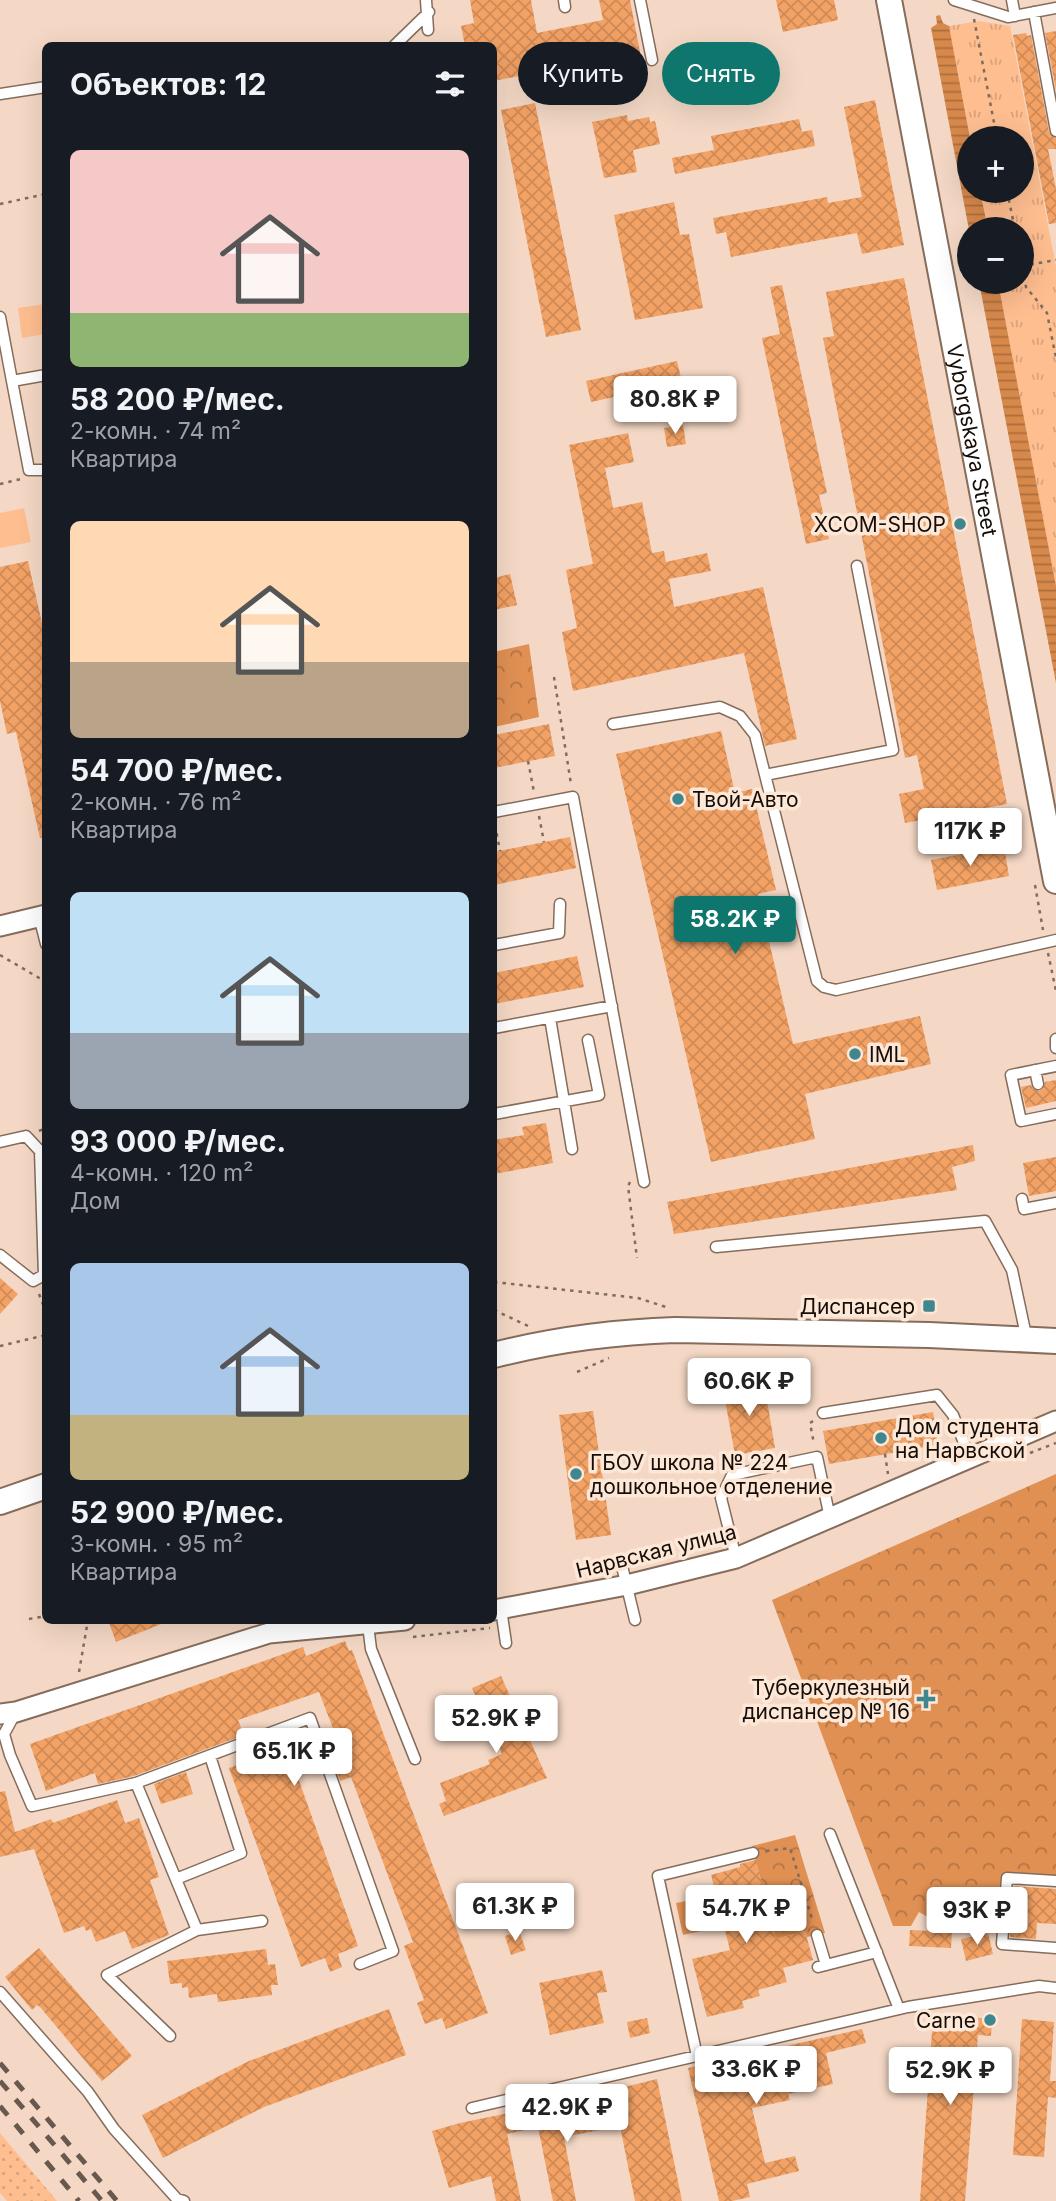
<!DOCTYPE html>
<html lang="ru">
<meta charset="utf-8">
<style>
body{margin:0;font-family:Inter,sans-serif;background:#20242c;color:#f1f3f6;height:100vh;display:flex;flex-direction:column;font-size:26px;white-space:nowrap}
*{box-sizing:border-box;margin:0}
p{font-size:23px;color:#9ea1a6}
.icon{flex:none;width:38px;height:38px;fill:none;stroke:currentColor;stroke-width:2;stroke-linecap:round;stroke-linejoin:round}
.map{position:relative;flex:1;overflow:hidden}
.panel{position:absolute;left:42px;top:42px;width:455px;height:1582px;display:flex;flex-direction:column;background:#171b24;border-radius:10px;box-shadow:0 7px 28px #0002}
.panel>*{flex:none}
.guide{position:absolute;left:518px;top:42px;width:432px;height:63px;display:flex;gap:14px}
.fabs{position:absolute;left:957px;top:126px;display:grid;gap:14px}
.fabs a{display:grid;place-items:center;width:77px;height:77px;border-radius:50%;background:#171b24;box-shadow:0 7px 28px #0002;font-size:35px}
.price{position:absolute;translate:-50% -60px;padding:0 16px;border-radius:7px;background:#fff;color:#222;font-size:23px;line-height:46px;filter:drop-shadow(0 2px 4px #0008)}
.price::after{content:'';position:absolute;left:50%;top:42px;width:21px;height:16px;margin-left:-10px;background:inherit;clip-path:polygon(0 0,100% 0,50% 100%)}
.price.current{background:#0f766e;color:#fff}
ul{padding:0;list-style:none}
li{display:grid;align-content:center;gap:14px;height:371px;padding:0 28px}
li span{display:grid;place-items:center;height:217px;border-radius:10px;color:#555}
li>.icon{margin-inline-start:auto}
span .icon{width:126px;height:126px;fill:#fffc;stroke-width:1}
li b{font-size:30px}
h2{display:flex;justify-content:space-between;align-items:center;height:84px;padding:0 28px;font-size:30px}
.chip{padding:0 24px;border-radius:32px;background:#171b24;box-shadow:0 7px 28px #0002;font-size:24px;line-height:63px}
.chip.current{background:#0f766e;color:#fff}
.map>svg:first-child{display:block}
.grass{fill:url(#grass-dots)}
.forest{fill:url(#forest-crowns)}
.park{fill:url(#park-tufts)}
.pitch{fill:#febe90}
.water{fill:url(#water-rules)}
.building{fill:url(#building-cross-hatch)}
.lines{fill:none;stroke-linecap:round;stroke-linejoin:round}
.service-casing{stroke:#856c5b;stroke-width:13}
.minor-casing{stroke:#856c5b;stroke-width:23}
.tertiary-casing{stroke:#856c5b;stroke-width:28}
.path{stroke:#7f6d61;stroke-width:2.5;stroke-dasharray:3.5 5;stroke-linecap:butt}
.service{stroke:#fff;stroke-width:10}
.minor{stroke:#fff;stroke-width:19}
.tertiary{stroke:#fff;stroke-width:24}
.rail{stroke:#68584d;stroke-width:5;stroke-dasharray:12 12;stroke-linecap:butt}
.poi-dot{fill:#3f868f;stroke:#fde7d7;stroke-width:2.5}
.labels{text-anchor:middle;dominant-baseline:central;stroke-width:7;stroke-linejoin:round;paint-order:stroke}
.street-label{font-size:21px;fill:#160d07;stroke:#fde7d7}
.poi-label{font-size:21px;fill:#160d07;stroke:#fde7d7;text-anchor:end}
</style>
<div class="map">
<svg width="1056" height="2201" viewBox="0 0 1056 2201">
<defs>
<pattern id="grass-dots" width="8" height="8" patternUnits="userSpaceOnUse" patternTransform="scale(1.75)"><rect width="8" height="8" fill="#febe90"/><path d="M2 2h.1M6 6h.1" fill="none" stroke="#d9a27b" stroke-width="1.8" stroke-linecap="round"/></pattern>
<pattern id="forest-crowns" width="20" height="18" patternUnits="userSpaceOnUse" patternTransform="scale(1.75)"><rect width="20" height="18" fill="#e09053"/><path d="M2 6a3 3 0 1 1 6 0M12 15a3 3 0 1 1 6 0" fill="none" stroke="#b57443"/></pattern>
<pattern id="park-tufts" width="24" height="20" patternUnits="userSpaceOnUse" patternTransform="scale(1.75)"><rect width="24" height="20" fill="#febe90"/><path d="M3 7l-1-3M5 7V3M7 7l1-3M15 17l-1-3M17 17v-4M19 17l1-3" fill="none" stroke="#d9a27b"/></pattern>
<pattern id="water-rules" width="6" height="5" patternUnits="userSpaceOnUse" patternTransform="scale(1.75)"><rect width="6" height="5" fill="#d7884b"/><path d="M0 2.5h6" fill="none" stroke="#ad6e3c"/></pattern>
<pattern id="building-cross-hatch" width="8" height="8" patternUnits="userSpaceOnUse" patternTransform="scale(1.75)"><rect width="8" height="8" fill="#f3a265"/><path d="M0 0l8 8M0 8l8-8" fill="none" stroke="#d08a56"/></pattern>
</defs>
<rect width="100%" height="100%" fill="#f4d8c5"/>
<path class="grass" d="M0 2134V2133L57 2201H7L0 2193Z"/>
<path class="forest" d="M529 644 539 717 494 727V652Z
M1056 1474V1880L1013 1878 1007 1915 973 1919 961 1907 933 1920 919 1912 911 1926H893L772 1600Z
M795 1835 825 1933 807 1937 805 1931 776 1939 752 1846Z
M716 1895 724 1926 683 1935 676 1903Z"/>
<path class="park" d="M979 21 1010 26 1056 267V586L998 282H1022V229H988L980 191H1022V138H970L949 26Z"/>
<path class="pitch" d="M45 304V334L22 338 18 308Z
M24 508 31 542 0 548V513Z"/>
<path class="water" d="M940 15 943 23 949 26 970 138V191H980L988 229 969 230 931 28 937 24 936 16Z
M979 282H998L1056 586V683Z"/>
<path class="building" d="M470 0H531L537 33 603 20 599 0H630L646 83 618 88 613 65 561 75 559 68 494 81V46H465L461 26 474 23Z
M776 0H834L838 20 783 32Z
M1056 31V90L1045 33Z
M1026 33 1027 36 1031 35 1049 132 1056 138V149H1048L1056 189V223L1049 224 1013 35Z
M875 100 904 245 862 254 857 233 731 257 726 232 716 234 713 218 827 197 828 203 862 197 844 107Z
M535 103 581 330 546 337 501 110Z
M627 115 628 121 649 117 650 122 655 121 660 144 633 150 637 172 604 178 592 122Z
M799 119 802 132 812 130 815 146 675 174 672 158 714 150 711 136Z
M674 202 680 235 689 234 703 308 635 320 614 215Z
M904 278 1007 804 905 823 899 794 924 789 917 755 905 758 823 338 834 336 826 292Z
M782 285 827 493 819 495 829 539 806 544 762 338 780 334 770 287Z
M677 361 682 382 591 402 586 381Z
M683 425 686 444 667 447 664 428Z
M628 433 634 462 605 468 613 508 642 502 652 553 664 551 666 562 707 553 711 571 669 579 674 607 763 587 797 739 765 746 744 653 573 691 562 632 577 628 566 570 593 564 569 445Z
M28 561 46 641V838H40L16 732 7 734 0 701V567Z
M510 574 517 605 494 610V578Z
M549 724 555 756 494 768V735Z
M721 731 735 793 752 789 776 890 758 894 793 1044 920 1016 931 1064 805 1094 815 1139 711 1162 616 754Z
M570 837 576 868 494 885V852Z
M1004 846 1009 876 937 890 931 860Z
M577 956 584 987 494 1004V973Z
M1056 1080V1101L1026 1108 1021 1087 1031 1085 1033 1089 1039 1091 1043 1089 1045 1082Z
M546 1123 553 1163 494 1174V1140L524 1135 522 1127Z
M973 1145 975 1161 952 1167 957 1190 674 1234 667 1202Z
M1056 1157V1191L1029 1196 1023 1163Z
M0 1278 18 1294 0 1314Z
M764 1382 775 1448 735 1455 723 1389Z
M593 1411 611 1535 576 1540 559 1415Z
M933 1412 938 1445 829 1464 823 1431Z
M108 1620H169V1621L116 1642Z
M345 1641 349 1651 352 1650 488 2013 446 2029 442 2018 425 2024 417 2003 424 2000 404 1946 413 1942 351 1777 340 1781 335 1766 346 1762 319 1692 238 1720 244 1735 134 1776 98 1784 95 1773 46 1791 30 1744 303 1647 306 1656Z
M501 1676 547 1778 444 1816 439 1804 446 1801 440 1783 490 1764 488 1760 502 1754 472 1688Z
M287 1747 358 1946 338 1954 342 1967 330 1972 325 1958 301 1967 229 1768Z
M186 1772 193 1794 161 1804 154 1784Z
M5 1791 15 1832 51 1819 53 1823 117 1800 125 1823 139 1818 159 1877 150 1880 169 1935 132 1949 125 1931 96 1942 91 1929 86 1931 84 1926 64 1933 34 1849 0 1857V1792Z
M756 1860 776 1939 805 1931 813 1960 783 1968 787 1982 758 1990 760 1996 742 2001 744 2008 707 2017 692 1959 730 1950 711 1875 740 1867V1864Z
M1014 1886 1056 1889V1924L1037 1923 1036 1939 1010 1937Z
M910 1930 952 1932 951 1948 909 1946Z
M519 1931 526 1950 511 1955 505 1936Z
M988 1933 993 1954 966 1961 961 1939Z
M39 1948 132 2056 102 2081 40 2007 37 2005 32 2010 5 1977Z
M266 1949 268 1965 275 1964 278 1985H271L272 1995 218 2002 217 1994 189 1998 188 1987 182 1988V1983L170 1984 167 1961Z
M602 1970 607 1992 597 1993 604 2023 550 2035 539 1983Z
M389 2009 406 2055 264 2107 163 2158 142 2115 249 2061Z
M940 2015 992 2019 991 2036 978 2035 965 2201H920L932 2031 938 2032Z
M647 2018 650 2033 630 2038 627 2022Z
M1022 2019 1054 2022 1050 2081H1056V2098L1048 2097 1044 2157 1013 2155Z
M862 2029 866 2043 826 2053 833 2084 788 2094 790 2100 752 2108 765 2163 795 2156 799 2171 747 2184 750 2197 732 2201H719L688 2068Z
M657 2079 682 2201H635L620 2126 564 2137 576 2201H553L538 2127 507 2134 521 2201H496L491 2176 449 2188 432 2131 460 2123 557 2103V2108L613 2094 612 2090Z"/>
<g class="lines">
<g class="service-casing">
<path id="service" d="M426 0 428 30
M564 0 565 7
M640 0 652 60
M954 0 1008 17 1056 8
M1012 0 1015 16
M1034 12 1056 131
M394 46 429 12
M0 94 46 87
M0 317 12 381
M46 375 12 381 29 470H46
M613 724 720 707 740 716 755 735 817 981 824 987 836 990 1056 940
M765 775 893 750 857 566
M494 812 573 797 644 1182
M39 916 46 944
M494 945 559 933 560 904
M550 1018 572 1149
M494 1028 612 1006
M1056 1039V1048
M1056 1066 1011 1075 1021 1121 1056 1114
M1035 1070 1038 1084
M494 1114 599 1095 588 1040
M0 1142 26 1136 40 1151 44 1275 33 1281 0 1255
M1022 1199 1024 1209 1056 1203
M716 1247 985 1221 1012 1270 1027 1340
M823 1413 937 1395 953 1415 970 1458
M736 1558 721 1498 732 1475 817 1457 830 1518
M621 1562 635 1620
M501 1609 506 1643
M368 1625 371 1649 415 1759
M16 1712 4 1734 10 1755 32 1806 136 1783 310 1718 393 1951 360 1964
M136 1783 197 1930 262 1921
M830 1834 899 2009
M176 1879 241 1853 210 1756
M1056 1881 1007 1878 1002 1944 1056 1948
M817 1935 826 1965
M818 1967 877 1952
M0 1992 88 2092 114 2129 177 2199 184 2201
M170 2036 107 1975 197 1930
M697 2056 658 1876 753 1853
M472 2108 908 2007 1039 1986 1056 1988"/>
</g>
<g class="minor-casing">
<path id="minor" d="M0 926 46 915
M494 1610 627 1585 736 1558 1056 1421
M0 1714 16 1712 269 1633 405 1620"/>
</g>
<g class="tertiary-casing">
<g id="tertiary">
<path id="s1" d="M889 0 1056 881"/>
<path d="M494 1355C553 1340 614 1332 675 1330L929 1335 1056 1341"/>
<path d="M0 1502 46 1486"/>
</g>
</g>
<path class="path" d="M974 19 997 138
M1007 191 1015 229
M0 204 46 194
M1022 266 1056 260
M1022 268 1026 287 1047 313 1056 358
M0 484 21 479
M554 677 571 784
M528 761 534 792
M539 816 544 842
M495 825 500 851
M1035 885 1043 930
M1048 953 1056 991
M0 955 46 982
M39 1131 46 1128
M630 1182 628 1186 637 1258
M494 1282 638 1298 669 1308
M39 1294 46 1312
M494 1310 528 1326
M0 1346 46 1335
M577 1372 609 1358
M813 1421 810 1423 814 1444
M1030 1453 1056 1443
M885 1454 888 1474
M29 1619 46 1616
M413 1637 490 1628
M79 1672 88 1620
M766 1851 790 1848 813 1922"/>
<use href="#service" class="service"/>
<use href="#minor" class="minor"/>
<use href="#tertiary" class="tertiary"/>
<path class="rail" d="M0 2063 117 2201
M0 2081 102 2201
M0 2106 79 2201"/>
</g>
<g class="poi-dot">
<circle cx="960" cy="524" r="7"/>
<circle cx="678" cy="799" r="7"/>
<circle cx="855" cy="1054" r="7"/>
<rect x="922" y="1299" width="14" height="14" rx="3.5"/>
<circle cx="881" cy="1438" r="7"/>
<circle cx="576" cy="1474" r="7"/>
<path d="M922.5 1688.5h7v7h7v7h-7v7h-7v-7h-7v-7h7z"/>
<circle cx="990" cy="2020" r="7"/>
</g>
<g class="labels">
<g class="street-label">
<text stroke="none"><textPath href="#s1" startOffset="448">Vyborgskaya Street</textPath></text>
<text transform="translate(656 1551) rotate(-14)">Нарвская улица</text>
</g>
<g class="poi-label">
<text x="946" y="524">XCOM-SHOP</text>
<text x="692" y="799" text-anchor="start">Твой-Авто</text>
<text x="869" y="1054" text-anchor="start">IML</text>
<text x="915" y="1306">Диспансер</text>
<text x="895" y="1426" text-anchor="start">Дом студента<tspan x="895" dy="24">на Нарвской</tspan></text>
<text x="590" y="1462" text-anchor="start">ГБОУ школа № 224<tspan x="590" dy="24">дошкольное отделение</tspan></text>
<text x="910" y="1687">Туберкулезный<tspan x="910" dy="24">диспансер № 16</tspan></text>
<text x="976" y="2020">Carne</text>
</g>
</g>
</svg>
<div class="fabs">
<a>+</a>
<a>−</a>
</div>
<b class="price" style="left:675px;top:436px">80.8K ₽</b>
<b class="price" style="left:970px;top:868px">117K ₽</b>
<b class="price current" style="left:735px;top:956px">58.2K ₽</b>
<b class="price" style="left:749px;top:1418px">60.6K ₽</b>
<b class="price" style="left:496px;top:1755px">52.9K ₽</b>
<b class="price" style="left:294px;top:1788px">65.1K ₽</b>
<b class="price" style="left:515px;top:1943px">61.3K ₽</b>
<b class="price" style="left:746px;top:1945px">54.7K ₽</b>
<b class="price" style="left:977px;top:1947px">93K ₽</b>
<b class="price" style="left:756px;top:2106px">33.6K ₽</b>
<b class="price" style="left:950px;top:2107px">52.9K ₽</b>
<b class="price" style="left:567px;top:2144px">42.9K ₽</b>
<div class="guide">
<a class="chip">Купить</a>
<a class="chip current">Снять</a>
</div>
<section class="panel">
<h2>Объектов: 12<svg class="icon" aria-label="filters" viewBox="0 0 24 24"><path d="M4 7h16M4 17h16"/><circle cx="9" cy="7" r="2"/><circle cx="15" cy="17" r="2"/></svg></h2>
<ul>
<li><span style="background:linear-gradient(#f6c9c9 75%,#8fb573 0)"><svg class="icon" aria-label="home" viewBox="0 0 24 24"><path d="M3 11l9-7 9 7M6 9v11h12V9"/></svg></span><div><b>58 200 ₽/мес.</b><p>2-комн. · 74 m²</p><p>Квартира</p></div></li>
<li><span style="background:linear-gradient(#ffd9b3 65%,#b9a48a 0)"><svg class="icon" aria-label="home" viewBox="0 0 24 24"><path d="M3 11l9-7 9 7M6 9v11h12V9"/></svg></span><div><b>54 700 ₽/мес.</b><p>2-комн. · 76 m²</p><p>Квартира</p></div></li>
<li><span style="background:linear-gradient(#bfe0f5 65%,#9aa5b1 0)"><svg class="icon" aria-label="home" viewBox="0 0 24 24"><path d="M3 11l9-7 9 7M6 9v11h12V9"/></svg></span><div><b>93 000 ₽/мес.</b><p>4-комн. · 120 m²</p><p>Дом</p></div></li>
<li><span style="background:linear-gradient(#a9c7e8 70%,#c2b280 0)"><svg class="icon" aria-label="home" viewBox="0 0 24 24"><path d="M3 11l9-7 9 7M6 9v11h12V9"/></svg></span><div><b>52 900 ₽/мес.</b><p>3-комн. · 95 m²</p><p>Квартира</p></div></li>
</ul>
</section>
</div>
